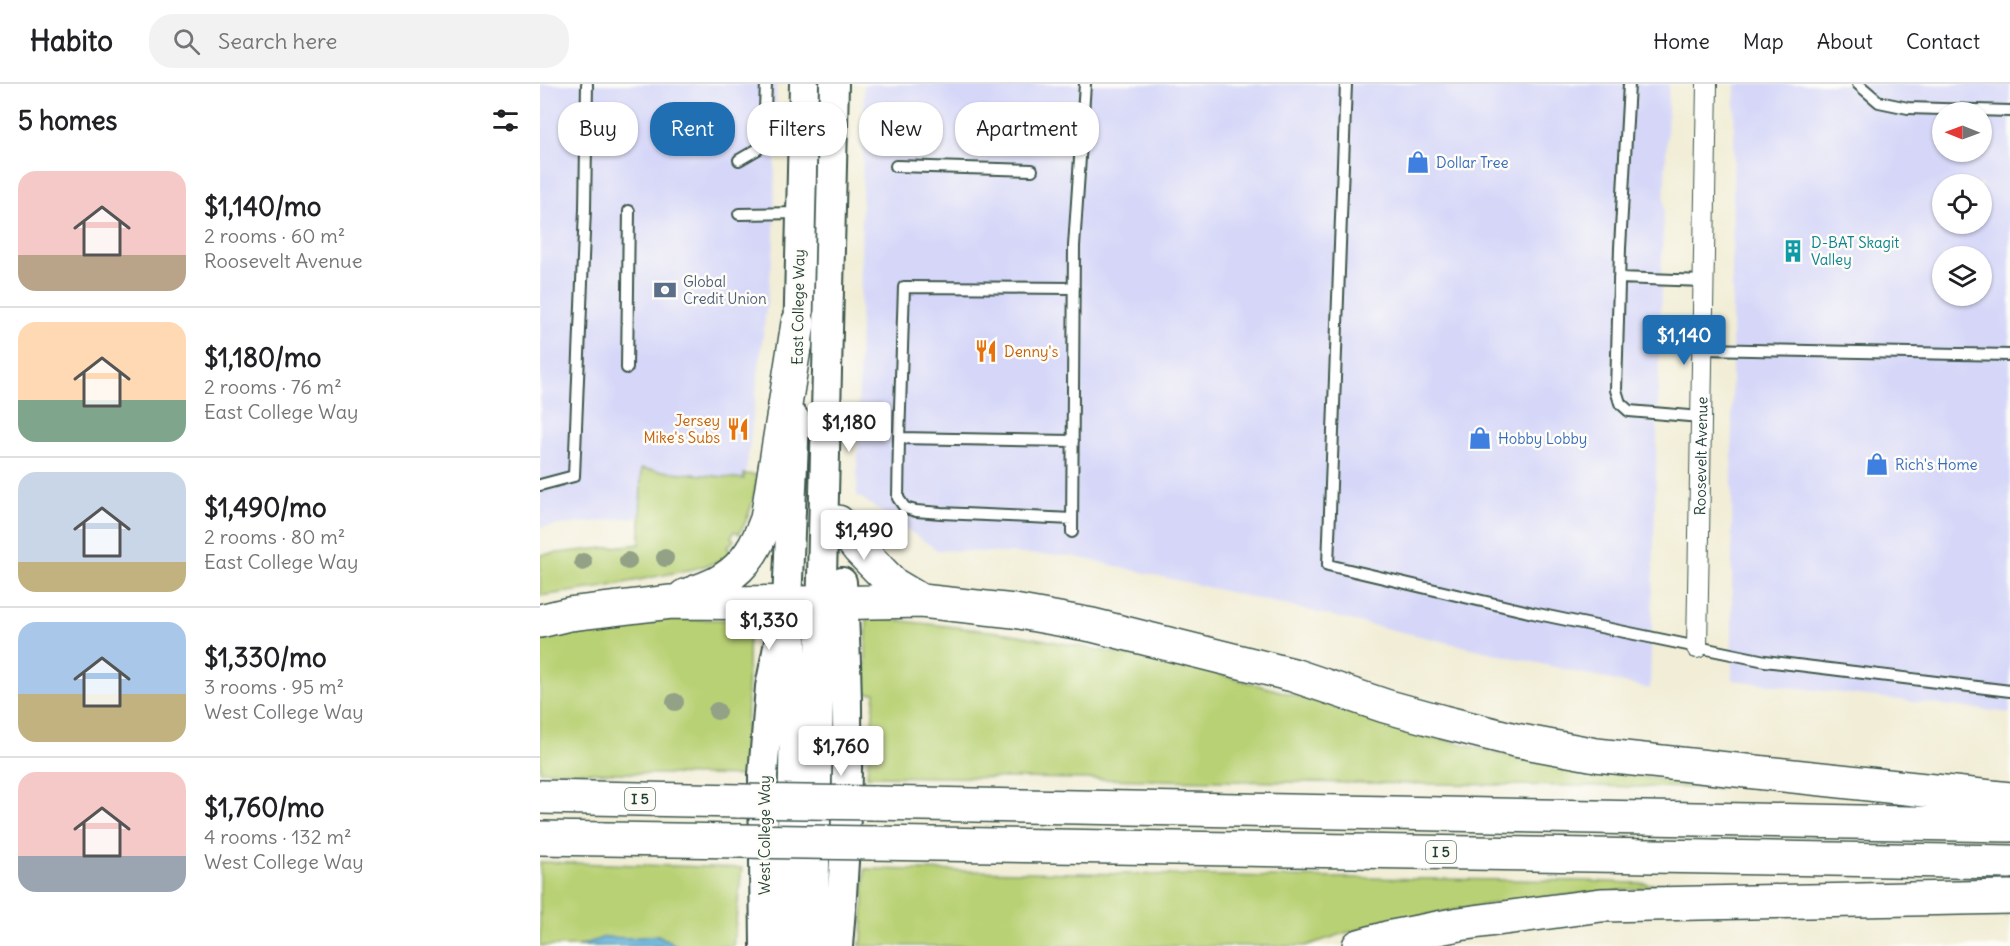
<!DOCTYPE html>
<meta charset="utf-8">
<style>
body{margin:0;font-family:Delius,sans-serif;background:#f2f2f2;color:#202124;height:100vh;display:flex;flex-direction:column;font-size:22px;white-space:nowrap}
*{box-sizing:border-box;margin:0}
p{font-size:20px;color:#757577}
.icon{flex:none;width:33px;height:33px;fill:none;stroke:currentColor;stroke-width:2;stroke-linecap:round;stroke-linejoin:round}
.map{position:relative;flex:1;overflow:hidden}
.sheet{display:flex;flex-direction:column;background:#fff;width:540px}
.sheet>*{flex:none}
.banner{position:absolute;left:18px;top:18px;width:570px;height:54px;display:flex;gap:12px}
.needle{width:39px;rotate:271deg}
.tools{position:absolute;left:1392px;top:18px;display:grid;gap:12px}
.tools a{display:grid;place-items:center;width:60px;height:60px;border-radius:50%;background:#fff;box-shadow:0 2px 4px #0004;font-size:30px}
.price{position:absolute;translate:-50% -51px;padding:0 14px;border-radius:6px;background:#fff;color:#222;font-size:20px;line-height:39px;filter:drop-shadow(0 2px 3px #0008)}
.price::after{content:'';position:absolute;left:50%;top:36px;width:18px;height:14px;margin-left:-9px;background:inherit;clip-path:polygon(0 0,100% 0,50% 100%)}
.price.active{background:#1f6fb2;color:#fff}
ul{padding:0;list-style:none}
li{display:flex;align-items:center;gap:18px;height:150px;padding:0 18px}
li+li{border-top:2px solid #e0e0e0}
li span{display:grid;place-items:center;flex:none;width:168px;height:120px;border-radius:18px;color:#555}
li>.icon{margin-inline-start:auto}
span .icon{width:72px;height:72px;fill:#fffc;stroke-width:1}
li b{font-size:26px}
h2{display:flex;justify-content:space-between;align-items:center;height:72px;padding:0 18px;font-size:26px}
.chip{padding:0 21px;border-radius:24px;background:#fff;box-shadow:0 2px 4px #0004;font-size:21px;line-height:54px}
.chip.active{background:#1f6fb2;color:#fff}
header{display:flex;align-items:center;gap:36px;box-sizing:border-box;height:84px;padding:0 30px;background:#fff;border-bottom:2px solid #e0e0e0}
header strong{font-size:28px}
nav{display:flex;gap:33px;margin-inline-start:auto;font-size:21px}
.search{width:420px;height:54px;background:#f2f2f2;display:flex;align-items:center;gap:15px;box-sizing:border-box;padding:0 21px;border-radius:24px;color:#757577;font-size:22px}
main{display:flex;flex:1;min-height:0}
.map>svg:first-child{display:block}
.built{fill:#d6d7f8;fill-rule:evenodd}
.green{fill:#b9d175;stroke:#6c8754;stroke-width:1.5}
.water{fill:#5aabd5;stroke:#3c7484;stroke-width:1.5}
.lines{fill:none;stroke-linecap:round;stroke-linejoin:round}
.service-casing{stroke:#3e574c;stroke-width:14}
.minor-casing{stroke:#3e574c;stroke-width:22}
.secondary-casing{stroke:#3e574c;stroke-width:32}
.motorway-casing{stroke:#3e574c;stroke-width:36}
.service{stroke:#fff;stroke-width:10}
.minor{stroke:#fff;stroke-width:20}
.secondary{stroke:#fff;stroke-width:28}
.motorway{stroke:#fff;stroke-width:33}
.motorway-bridge-casing{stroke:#3e574c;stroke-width:36;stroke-linecap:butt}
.motorway-bridge{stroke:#fff;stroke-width:33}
.tree{fill:#93a186}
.labels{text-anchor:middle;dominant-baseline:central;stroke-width:5;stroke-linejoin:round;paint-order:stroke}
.shield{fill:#fdfcf7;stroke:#62766e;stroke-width:1.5}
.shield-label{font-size:14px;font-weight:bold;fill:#1f3d34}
.shop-label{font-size:15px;fill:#366cbe;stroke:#fdfcf7;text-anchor:start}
.culture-label{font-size:15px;fill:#0d838f;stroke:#fdfcf7;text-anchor:start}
.service-label{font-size:15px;fill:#4e5e75;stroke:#fdfcf7;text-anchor:start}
.street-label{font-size:15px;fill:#1f3d34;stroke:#fdfcf7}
.food-label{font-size:15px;fill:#c56008;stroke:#fdfcf7;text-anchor:start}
</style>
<header>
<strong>Habito</strong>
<div class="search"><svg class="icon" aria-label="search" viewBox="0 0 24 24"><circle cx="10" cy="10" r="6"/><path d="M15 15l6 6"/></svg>Search here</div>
<nav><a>Home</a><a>Map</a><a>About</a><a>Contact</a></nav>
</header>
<main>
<section class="sheet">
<h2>5 homes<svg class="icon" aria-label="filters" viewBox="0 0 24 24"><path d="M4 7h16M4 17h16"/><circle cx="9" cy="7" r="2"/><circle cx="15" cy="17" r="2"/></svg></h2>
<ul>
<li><span style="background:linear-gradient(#f6c9c9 70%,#b9a48a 0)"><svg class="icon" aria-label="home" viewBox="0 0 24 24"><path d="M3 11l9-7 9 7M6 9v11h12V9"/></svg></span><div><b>$1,140/mo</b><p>2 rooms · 60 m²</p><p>Roosevelt Avenue</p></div></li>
<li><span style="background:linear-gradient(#ffd9b3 65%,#7fa58c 0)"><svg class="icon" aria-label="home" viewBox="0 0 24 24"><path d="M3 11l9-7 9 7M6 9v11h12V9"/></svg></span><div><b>$1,180/mo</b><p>2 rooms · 76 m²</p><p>East College Way</p></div></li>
<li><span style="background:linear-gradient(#c9d6e8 75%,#c2b280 0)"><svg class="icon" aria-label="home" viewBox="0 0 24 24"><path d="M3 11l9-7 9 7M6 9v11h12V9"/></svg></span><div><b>$1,490/mo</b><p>2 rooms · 80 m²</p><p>East College Way</p></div></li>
<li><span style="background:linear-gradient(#a9c7e8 60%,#c2b280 0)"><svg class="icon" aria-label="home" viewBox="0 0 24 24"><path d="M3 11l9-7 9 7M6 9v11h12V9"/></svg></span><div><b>$1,330/mo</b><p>3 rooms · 95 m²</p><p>West College Way</p></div></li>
<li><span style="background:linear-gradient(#f6c9c9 70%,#9aa5b1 0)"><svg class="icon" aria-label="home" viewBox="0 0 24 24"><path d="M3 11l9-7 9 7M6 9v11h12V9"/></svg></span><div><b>$1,760/mo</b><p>4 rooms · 132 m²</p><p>West College Way</p></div></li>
</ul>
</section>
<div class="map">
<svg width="1470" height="862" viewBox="0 0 1470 862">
<rect width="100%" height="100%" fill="#fdfcf7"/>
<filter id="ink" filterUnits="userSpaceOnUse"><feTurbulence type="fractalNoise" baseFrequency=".0167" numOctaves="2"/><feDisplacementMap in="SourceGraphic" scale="12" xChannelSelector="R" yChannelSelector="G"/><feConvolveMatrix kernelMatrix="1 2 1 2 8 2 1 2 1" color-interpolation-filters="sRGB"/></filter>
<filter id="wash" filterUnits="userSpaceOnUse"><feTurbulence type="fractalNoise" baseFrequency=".008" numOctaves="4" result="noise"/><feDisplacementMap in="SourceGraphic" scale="24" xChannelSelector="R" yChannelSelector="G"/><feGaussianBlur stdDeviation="1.35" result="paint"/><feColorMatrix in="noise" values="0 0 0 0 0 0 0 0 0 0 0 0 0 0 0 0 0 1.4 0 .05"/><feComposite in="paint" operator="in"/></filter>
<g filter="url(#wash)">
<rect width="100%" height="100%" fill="#f1edd6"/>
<path class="built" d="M0 0H236L234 161 205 397 100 393 101 433 0 443Z
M324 0H1129L1122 171 1110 605 532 472 397 466 317 411Z
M1195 0H1470V629L1192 596V174ZM1402 28H1442V68H1402ZM1402 100H1442V140H1402ZM1402 172H1442V212H1402Z"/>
<path class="green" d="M101 385 204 395V390L217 391C215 412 211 431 199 450L195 447 191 453 194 456 187 464 192 468 182 477 153 485 64 503 0 512V471L100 460Z
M327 533 467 549 657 584 786 620 876 649 987 676 1179 704 327 692 335 609H325Z
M102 535 209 536 205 692 0 687V546Z
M0 778 202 784 193 862H0Z
M325 785 735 793 1045 797 1138 801 972 816 857 836 805 849 765 862H320V859L322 858Z"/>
<path class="water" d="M118 851 138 862H39L65 853 91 854Z"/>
</g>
<g filter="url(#ink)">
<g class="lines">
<g class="service-casing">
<path id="service" d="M806 0 788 481 993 529 1225 577 1470 607
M1089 0 1080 164 1076 306 1080 319 1089 327 1161 333
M1318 0 1339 18 1368 24 1470 27
M199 76 218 65 224 51 226 0
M356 82 492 86
M199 130 260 129
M1079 194 1164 197
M1163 265 1470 271
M87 284 89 127
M359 354 358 414 365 424 376 427 401 429 532 435
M533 357 359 354 364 203 534 204
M0 401 34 392 45 125 47 0
M532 448 534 162 545 0"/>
</g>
<g class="minor-casing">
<g id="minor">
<path id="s1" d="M1157 564 1167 0"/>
</g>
</g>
<g class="secondary-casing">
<path id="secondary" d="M258 262 264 0
M225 862 223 691 230 603 247 518 255 335
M250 862 254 631C254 606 252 581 252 555
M273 862 294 0
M298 862C309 741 310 619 302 498"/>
</g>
<g class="motorway-casing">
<path id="motorway" d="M298 438 319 465 354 501 381 517
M145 512C157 507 173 503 184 495 207 481 218 459 227 435L258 239
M0 537 29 530 131 518 282 519 381 517 474 527 552 541 753 591 845 622 903 638 975 656 1056 671 1470 715
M0 713 200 717
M333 719 1470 741
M0 754 200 757
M332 759 1470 778
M819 862 847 854 919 840 1061 821 1470 813"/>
</g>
<use href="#service" class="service"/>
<use href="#minor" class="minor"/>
<use href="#secondary" class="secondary"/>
<use href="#motorway" class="motorway"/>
<g class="motorway-bridge-casing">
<path id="motorway-bridge" d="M200 717 333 719
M200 757 332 759"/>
</g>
<use href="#motorway-bridge" class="motorway-bridge"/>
</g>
<g class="tree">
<circle cx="125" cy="474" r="9"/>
<circle cx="88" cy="477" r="9"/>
<circle cx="43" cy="478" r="9"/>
<circle cx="135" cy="618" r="9"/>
<circle cx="177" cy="627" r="9"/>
</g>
</g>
<defs>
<g id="shop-bare" transform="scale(1.8)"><path d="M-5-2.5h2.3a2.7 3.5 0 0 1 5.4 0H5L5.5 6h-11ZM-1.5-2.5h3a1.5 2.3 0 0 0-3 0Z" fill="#3f7fe0" stroke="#fdfcf7" stroke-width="2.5" paint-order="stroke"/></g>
<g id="building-bare" transform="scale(1.8)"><path d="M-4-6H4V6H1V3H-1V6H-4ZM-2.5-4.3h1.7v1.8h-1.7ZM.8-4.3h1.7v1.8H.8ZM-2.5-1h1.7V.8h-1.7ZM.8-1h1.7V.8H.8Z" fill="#0f9aa8" stroke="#fdfcf7" stroke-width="2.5" paint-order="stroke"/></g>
<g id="bank-bare" transform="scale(1.8)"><path d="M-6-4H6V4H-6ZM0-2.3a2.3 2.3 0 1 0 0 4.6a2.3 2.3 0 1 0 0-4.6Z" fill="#5c6f8a" stroke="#fdfcf7" stroke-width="2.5" paint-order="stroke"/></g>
<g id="restaurant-bare" transform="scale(1.8)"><path d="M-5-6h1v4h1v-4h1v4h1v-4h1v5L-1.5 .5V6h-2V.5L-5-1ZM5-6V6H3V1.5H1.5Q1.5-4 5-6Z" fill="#e8710a" stroke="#fdfcf7" stroke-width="2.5" paint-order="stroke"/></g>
</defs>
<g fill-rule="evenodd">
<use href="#shop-bare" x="878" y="78"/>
<use href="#building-bare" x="1253" y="167"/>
<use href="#bank-bare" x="125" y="206"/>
<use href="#restaurant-bare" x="446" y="267"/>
<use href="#restaurant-bare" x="198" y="345"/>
<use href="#shop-bare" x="940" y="354"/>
<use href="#shop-bare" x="1337" y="380"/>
</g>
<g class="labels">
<g class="shield">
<rect x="85" y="704" width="30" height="22" rx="4.5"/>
<rect x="886" y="757" width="30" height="22" rx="4.5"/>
</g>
<g class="shield-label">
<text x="100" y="715">I 5</text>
<text x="901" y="768">I 5</text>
</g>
<g class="shop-label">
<text x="896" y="78">Dollar Tree</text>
<text x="958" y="354">Hobby Lobby</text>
<text x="1355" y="380">Rich's Home</text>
</g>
<g class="culture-label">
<text x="1271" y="158">D-BAT Skagit<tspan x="1271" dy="17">Valley</tspan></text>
</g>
<g class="service-label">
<text x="143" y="197">Global<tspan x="143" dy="17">Credit Union</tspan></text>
</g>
<g class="street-label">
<text transform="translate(258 223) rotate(-89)">East College Way</text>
<text stroke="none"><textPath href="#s1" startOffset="192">Roosevelt Avenue</textPath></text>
<text transform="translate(224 751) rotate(-90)">West College Way</text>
</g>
<g class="food-label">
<text x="464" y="267">Denny's</text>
<text x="180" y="336" text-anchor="end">Jersey<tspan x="180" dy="17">Mike's Subs</tspan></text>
</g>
</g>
</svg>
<div class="tools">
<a><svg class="needle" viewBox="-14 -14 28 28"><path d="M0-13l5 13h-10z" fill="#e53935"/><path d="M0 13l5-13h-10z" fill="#757577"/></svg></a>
<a><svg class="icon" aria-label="locate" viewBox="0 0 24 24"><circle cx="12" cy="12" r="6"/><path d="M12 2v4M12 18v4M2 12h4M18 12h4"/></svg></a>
<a><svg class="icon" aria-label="layers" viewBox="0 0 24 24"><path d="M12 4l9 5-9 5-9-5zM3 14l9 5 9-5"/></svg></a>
</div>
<b class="price active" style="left:1144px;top:282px">$1,140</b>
<b class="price" style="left:309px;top:369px">$1,180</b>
<b class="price" style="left:324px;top:477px">$1,490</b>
<b class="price" style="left:229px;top:567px">$1,330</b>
<b class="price" style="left:301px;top:693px">$1,760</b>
<div class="banner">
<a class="chip">Buy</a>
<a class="chip active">Rent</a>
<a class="chip">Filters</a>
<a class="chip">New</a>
<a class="chip">Apartment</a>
</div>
</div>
</main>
